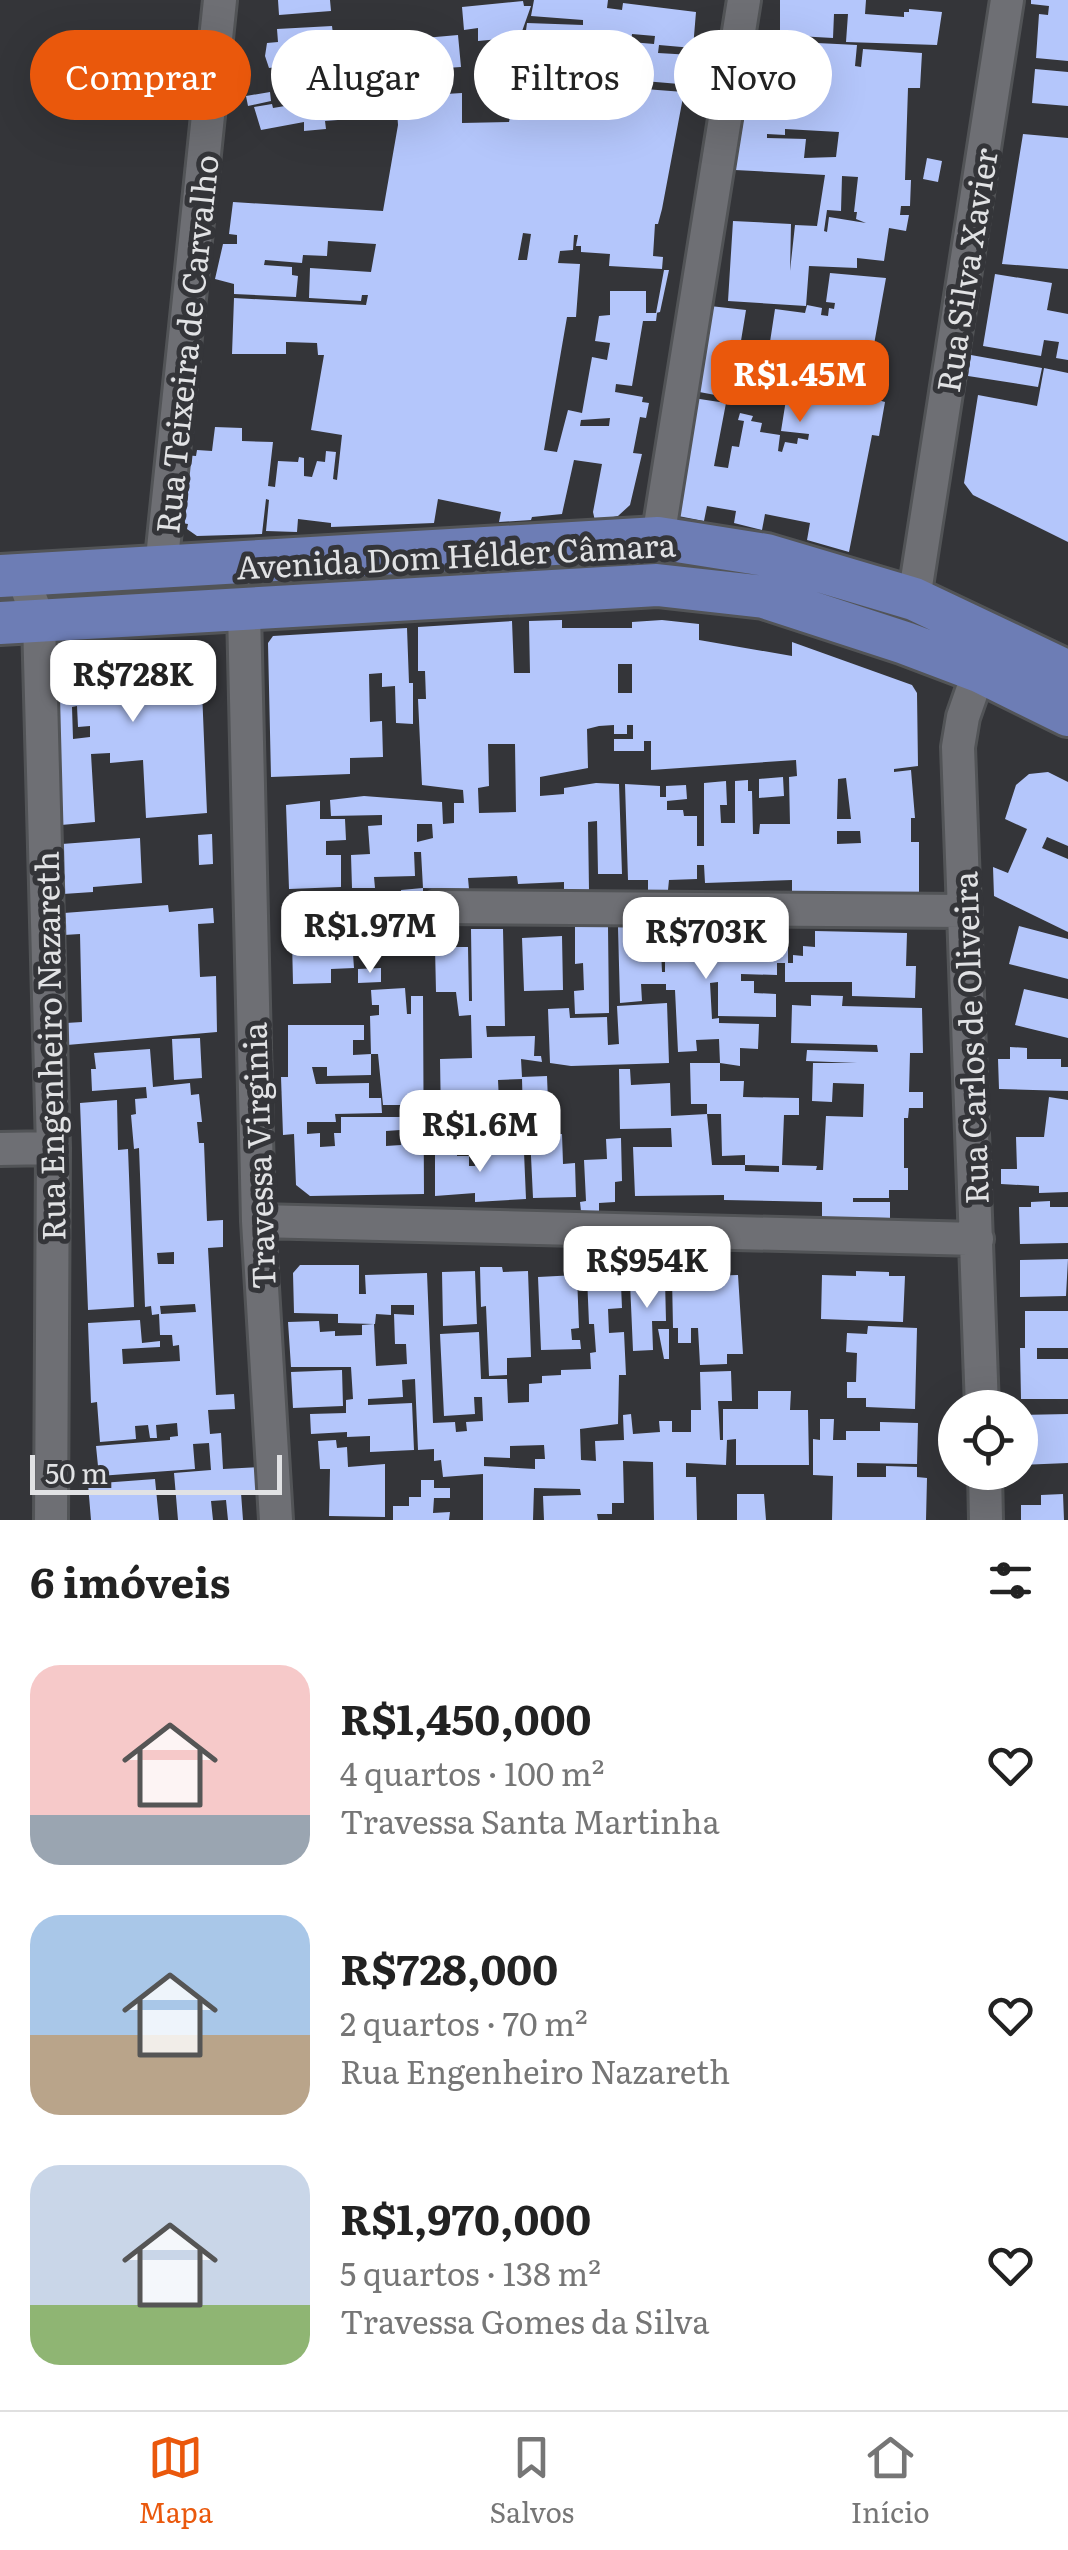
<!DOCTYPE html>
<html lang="pt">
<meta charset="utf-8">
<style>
body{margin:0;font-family:Literata,serif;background:#f2f2f2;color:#222;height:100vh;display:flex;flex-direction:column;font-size:38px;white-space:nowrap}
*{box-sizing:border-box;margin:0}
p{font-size:32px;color:#767676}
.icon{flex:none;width:55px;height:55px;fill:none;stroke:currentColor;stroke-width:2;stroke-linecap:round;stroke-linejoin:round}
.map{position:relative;height:1520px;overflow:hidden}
.details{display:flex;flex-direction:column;background:#fff;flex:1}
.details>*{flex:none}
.banner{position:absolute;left:30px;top:30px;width:1010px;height:90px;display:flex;gap:20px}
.controls{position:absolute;left:938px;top:1390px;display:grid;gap:20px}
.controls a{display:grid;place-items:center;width:100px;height:100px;border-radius:50%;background:#fff;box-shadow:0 10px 40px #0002;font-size:50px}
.scale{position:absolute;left:30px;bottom:25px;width:252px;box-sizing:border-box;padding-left:10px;border:5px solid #e1e2e4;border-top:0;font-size:28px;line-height:35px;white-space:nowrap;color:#e1e2e4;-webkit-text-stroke:8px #343539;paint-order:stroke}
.price{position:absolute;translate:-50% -85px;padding:0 22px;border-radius:20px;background:#fff;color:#222;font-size:32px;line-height:65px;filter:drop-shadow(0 2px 5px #0008)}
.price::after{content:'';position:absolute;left:50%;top:60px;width:30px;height:22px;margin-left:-15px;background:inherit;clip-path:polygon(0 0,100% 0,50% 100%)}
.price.current{background:#ea580c;color:#fff}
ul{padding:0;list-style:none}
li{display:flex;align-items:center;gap:30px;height:250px;padding:0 30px}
li span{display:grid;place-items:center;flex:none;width:280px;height:200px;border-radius:30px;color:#555}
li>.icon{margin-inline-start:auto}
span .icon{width:120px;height:120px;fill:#fffc;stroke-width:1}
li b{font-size:42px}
h2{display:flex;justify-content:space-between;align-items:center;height:120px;padding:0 30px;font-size:42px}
.chip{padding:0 35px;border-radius:45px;background:#fff;box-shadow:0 10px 40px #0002;font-size:35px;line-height:90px}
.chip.current{background:#ea580c;color:#fff}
.tabs{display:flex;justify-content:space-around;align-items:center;height:140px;border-top:2px solid #e0e0e0;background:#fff;font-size:28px;color:#767676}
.tabs a{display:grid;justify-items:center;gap:5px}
.tabs .current{color:#ea580c}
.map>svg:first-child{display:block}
.building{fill:#b4c6fb;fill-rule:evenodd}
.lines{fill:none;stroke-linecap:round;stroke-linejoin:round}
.minor-casing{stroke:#525457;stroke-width:38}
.major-casing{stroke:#525457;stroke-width:48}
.minor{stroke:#6e6f74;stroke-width:32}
.major{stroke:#6d7db5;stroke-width:42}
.labels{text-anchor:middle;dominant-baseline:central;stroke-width:10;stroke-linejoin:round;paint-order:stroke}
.street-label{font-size:32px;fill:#e1e2e4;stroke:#343539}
</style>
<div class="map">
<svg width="1068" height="1520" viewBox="0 0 1068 1520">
<rect width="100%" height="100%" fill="#343539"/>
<path class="building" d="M278 0H330L331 11 279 15Z
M534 0H608L607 8 622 10 623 3 696 12 693 48 659 45 658 53 692 55 691 85 644 81 645 71 630 69 629 80 599 78 600 67H593L592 85 684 92 662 209 658 224H655L653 256 663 257 662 269 609 266 610 254 581 252V246H576L578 235H574L573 250 560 251 558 263 580 264 576 317H567L544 450 557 452 568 410 582 413 592 357 607 360 610 343 595 341 599 316 610 315V291H646V313H657L656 321H643L632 386 616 384 615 392 643 397 642 402 649 403 646 418 640 417 633 453 642 454 630 505 618 516 595 521 593 512 602 464 574 460 562 514 532 517 531 520 499 522 501 512 438 499 434 523 331 527V523L298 519 297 532 266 531 269 500 266 499 262 534 197 536 187 529 188 524 175 522 184 455 196 456 197 450 212 451 215 427 242 428V441L273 442 268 486 275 487 278 461 298 462 299 457 304 458V476L312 477 317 461 325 462 326 451 336 452 333 479 337 480 342 435 311 430 324 355H318L317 343 286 342V354H232L234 298 366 305 368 295H362L361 301 309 298 310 268 371 272 376 244 328 241 327 256 303 255 302 263 265 260 264 265 292 267V275L298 276 296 297 234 294V284L215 279 223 244H237V235L229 234 233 202 383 211 398 125 396 97 462 93V123L509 122 521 59 590 64 591 59 532 57 534 46 524 45 527 23 583 25V20L531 16ZM632 34 655 36 654 44 631 42ZM523 233 531 234 527 260H518ZM610 418 609 426H580L581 420Z
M780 0H866L865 14 904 17V12H909V9L942 12 937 45 846 42 848 14H834L833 38 780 35Z
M1031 0H1068V61L1036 58 1039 14 1048 15 1049 6 1031 4Z
M523 1 524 6H531L520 37 478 41V28L464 30 462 7Z
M332 26 333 34 344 33 346 60 336 61V68L277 73V67L269 68 265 56 267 43 278 42 277 29Z
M395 30 399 58 415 57 413 39 458 35 461 67 356 74 355 56 366 55V32Z
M758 40 857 45 855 66 861 67 863 49 922 53 920 88H908L905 180H911L910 206H901L900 215H909L906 231 889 228 884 261 857 258V268L809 266 806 306 728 301 733 221 791 224 790 271 795 225 817 226 825 175 735 170 753 64 795 66 797 51 756 49ZM768 80 812 82 811 109 763 105ZM785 129 839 132 836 157 804 158 806 139 767 138V134L785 135ZM842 176 858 177 854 212H857L856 219 866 223 829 217 827 232 824 231 827 210 841 211Z
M482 65 512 66 511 86 481 89Z
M1035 69 1068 72V106L1032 103Z
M270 92 271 101 248 106 246 96Z
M371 93 376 117 325 121 326 129 304 131V122L261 130 254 107 272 104 273 108 309 102 308 99Z
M1023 134 1068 138V269L1002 264Z
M927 158 942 161 938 182 923 179Z
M664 270H669L660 312 656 313Z
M830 273 886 278 871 361 886 362 878 400 885 402 879 436 872 435 849 552 807 540 810 523 765 514 762 530 734 523 736 511 707 506 704 521 673 515 693 398 726 403 714 466 728 468 732 446 739 447 744 421 738 420 740 413 753 416 751 421 762 423 760 432 780 435 778 451 782 452 785 442 797 444 798 438 808 440 809 434 781 431 793 356 768 355 775 309 805 313 807 305 822 308 821 315 828 316 829 308 834 309 835 303 826 302Z
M995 274 1052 283 1047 310 1068 314V360L1056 358 1059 342 1044 340 1041 356 983 346Z
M710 306 746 310 739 353 733 352 726 397 694 391Z
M971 355 1042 368 1038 387 968 376Z
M1044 368 1068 373V542L973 495 964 483 978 395 1037 406Z
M562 620V628H632V622L662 620 699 624V640L792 656V642L912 685 917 693 918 766 894 769V772L911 770 915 818H911V842H919V896L792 893V880L705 883 704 865H697V879L669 880 668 890H648V880H628L625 784 660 786V797H666V786L686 785 687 799 667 801V810H683L684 816H697V846H704V783L726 781 727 805H720L721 823H735V781L748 780V791H752L753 834H759L760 824H790L789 777 797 776 796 760 651 770V741H644V751H614V739H633V725H627V734H614V725L599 726 587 729 588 768 540 777V796L564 794V788L596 783 619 784 622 874H598L597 821 588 822 589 890H564V882L518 884 517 876 468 878 469 889 423 888V903L406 905V921H423V952L372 953 371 933H361L360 923 376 922 375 905H402L401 890 423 888 421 852H414L415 876 374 877 375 888H352L351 855 370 854 368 826 382 825V815L331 816 330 800 364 796 442 802 443 824 454 823V803H464L463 790 422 785 418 699H426L425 671H418V627L512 621 514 673H530L529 621ZM618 664H632V693H618ZM488 744H515L516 812 479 813 478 788 489 786ZM846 778 851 819H837L838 779ZM417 824H432L433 838 417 842ZM837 831H860L861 843 837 844Z
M407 628 409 683H413V724L396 723 395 686 382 687V673L369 674 370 722 382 721 383 757 350 758V774L271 777 268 643 273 636Z
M200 641 207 813 146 818 143 760 110 763V753L91 754 95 822 61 825 58 663 65 651ZM77 706 78 727 90 726V737L73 739 72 707Z
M1048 772 1068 782V846L1047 837 1042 848 1068 859V932L994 896 993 867 1008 873 1027 829 1005 819 1016 785 1029 774Z
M783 777 784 796 759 798V779Z
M320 801V819H345L346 840 326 841V855H341V887L289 889 286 805Z
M212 834 213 864 199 865 198 835Z
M140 838 142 883 93 887V892L63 894 62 844Z
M367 891 368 909H362L363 923 329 924V929L357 927 358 942 339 943 340 954H353L354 968 331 969V983L293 984 291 895Z
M168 905 169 912 213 908 214 923 198 924 200 977 216 976 217 1032 67 1045 66 1023 82 1022 80 934 64 935V913Z
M1019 926 1068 939V979L1009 964Z
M575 927H608L609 1013 575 1014 574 991 584 990 583 963 575 964Z
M618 927 660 928 662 972H665V943L717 941 716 929 788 931V963H777V975L741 974V981H754V993L776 994V1017L718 1016V982L710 983 712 1019 719 1018V1023L759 1024 758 1049 740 1048V1066L720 1063 719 1039 696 1040 697 1051 678 1052 675 990H666V984H641L642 1001 620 1003Z
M471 929H503L505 1026H486L487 1037 535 1036 534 1056H541L542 1062 521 1059 522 1077 547 1076 549 1128 523 1129V1135L509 1136 508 1117 523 1116 522 1079 498 1080 499 1102H473V1119L441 1120 440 1059 472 1058 471 1015 459 1016 456 992H436L435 947H468L469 1001H472Z
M815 931 907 933 906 966H916L915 998 852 996V982H785V963H793V955L803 956V946L815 947Z
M562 936 563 990 524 991 522 938Z
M381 968V982L358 983V969Z
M405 988 407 1014H411V996H423L424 1194 310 1196 296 1185 294 1134 283 1135 281 1077H288V1025H364V1040H353V1055L371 1054V1075L327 1076V1067H312L316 1084 369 1083V1098H381L382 1113 335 1114 336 1122H307V1134L320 1133V1147L335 1146 334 1133H341V1117H400L401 1105H383L378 1054H371L370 1016 379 1015V1005H372L371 990ZM400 1130 401 1145 386 1146V1131Z
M1024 989 1068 999V1038L1015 1025Z
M811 995 843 996 842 1006 922 1008 923 1053H910L909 1092H923V1108H909L908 1118H904V1168H908V1190H889V1198H853V1202H890V1218L822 1217V1202L724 1200V1195L635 1196 633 1147H672L671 1128 620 1129 619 1069H630L631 1085 670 1083 671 1116 707 1114V1104H691L690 1063H720V1081H744L743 1097 799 1098V1115H784L782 1165 817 1166 816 1170H823L826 1116 863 1117 864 1084 833 1083 832 1102 812 1101 813 1063H857L806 1061 807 1050 878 1052 877 1045 791 1043 792 1005 811 1006ZM707 1114H721L722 1156 745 1155V1165L779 1166V1172L745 1171V1165H712Z
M667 1003 669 1063 571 1066 550 1063 548 1009 569 1008 570 1018 607 1017 608 1045 619 1044 617 1006Z
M200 1038 202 1078 174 1080 172 1039Z
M1010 1047 1027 1048V1059H1061V1067H1068V1091L999 1089 998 1059H1010Z
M150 1049 153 1087 190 1083 191 1095 199 1094 202 1122H197L199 1143H204L207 1221 223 1220V1247L208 1248 216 1395 234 1394 235 1409 208 1410 210 1434 221 1433 223 1469 261 1467 263 1491 241 1493 243 1520H228L226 1500 211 1501 213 1520H178L174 1473 211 1470 209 1443 193 1444 195 1469 99 1476 96 1446 170 1440V1437L178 1436 177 1423 156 1425 157 1438H150L148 1425 135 1426 136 1439 100 1442 97 1402 91 1403 88 1323 140 1320 142 1343 160 1341V1347L122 1349 123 1364 180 1361 179 1345 173 1346 172 1335H160L159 1314 152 1315 151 1306 145 1307 139 1148 134 1149 131 1115 136 1114 135 1099 147 1098 146 1087 92 1091 91 1069H96L94 1053ZM174 1252V1264H158L157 1253ZM195 1304 196 1312 161 1314 160 1306Z
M1049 1097 1068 1100V1192L1039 1193V1186L1001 1184V1169H1017L1016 1137H1044Z
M117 1100 118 1150 128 1149 134 1307 88 1310 80 1103Z
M459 1126H473L474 1142H459Z
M562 1134 563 1164 575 1163 576 1197 533 1198 530 1135Z
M621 1138 622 1181 615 1182V1202L599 1203V1211H581L580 1202 586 1201 584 1160 607 1159 606 1139Z
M435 1144H457V1156H469V1166H475L474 1154 524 1152 526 1199 475 1202V1193L435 1196Z
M1050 1201V1207H1068V1243L1020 1244 1019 1207H1031V1202Z
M1068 1259 1066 1296 1020 1297V1260Z
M611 1261H621V1280H610Z
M300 1265H359V1294H366L365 1275 427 1273 433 1423 455 1422 456 1432 467 1431 466 1422 483 1421 482 1397H474L475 1414 444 1416 440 1334 479 1332 481 1379H507L508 1403 529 1402V1384L542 1383V1376L561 1375V1370L591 1369 590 1353 596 1352 594 1324H589L587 1276 606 1274 607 1285H621L622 1308 608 1309 609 1333 624 1332 626 1375H619L618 1424 580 1429 581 1460 596 1461 595 1441 624 1440 623 1415 631 1414 633 1434 660 1432 659 1421H672V1432H691V1410H701L700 1372 731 1371 732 1401H718L720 1440H723V1409H758V1391H791L790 1410H808L809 1465H736V1439L727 1440 726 1465 686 1463V1477H696L697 1520H654L653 1462 623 1461 624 1503H612V1514H597L598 1520H544L543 1496 581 1495 580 1489 534 1488 533 1520H483V1474L443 1477 441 1460 434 1461V1449L418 1450 415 1379 402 1380 403 1397 368 1399V1405L412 1403 414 1450 370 1452V1436L347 1437V1432L311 1434 310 1414 346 1413V1400L353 1399 351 1367H291L288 1322 319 1321 320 1332 335 1331V1336L362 1335V1325L374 1324 376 1366 407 1364 406 1344H395L394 1314 414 1315V1305H391V1315L376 1314 375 1324H374L338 1323V1314L294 1313 293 1273ZM544 1445 545 1459H535V1469L484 1466V1457L510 1458V1446Z
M480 1267H502L503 1272 528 1271 531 1357 507 1358V1375L489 1376 486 1306 481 1307Z
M475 1271 477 1324 443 1326 442 1272Z
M856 1271 889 1272V1276H905L903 1322 821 1319 822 1275 856 1276Z
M577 1275 579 1328 571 1329 572 1340H580L581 1349 541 1350 538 1277Z
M738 1275 743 1354H727V1364L700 1365 698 1328H691V1343H678V1328H673L672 1277Z
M665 1280 666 1321H652L653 1350 633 1351 630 1282Z
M1025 1311H1068V1348H1037V1359H1068V1399H1021L1020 1348H1025Z
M868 1326 917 1328 915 1409 866 1407V1398H847V1382H856L857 1353 846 1352 847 1333 867 1334Z
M658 1329H669V1359H664Z
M342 1370 343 1406 293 1408 291 1372Z
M1068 1414V1463L1020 1465V1415Z
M820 1419H834L833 1440H846V1431H880V1422L918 1423 917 1464 857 1463V1477H886V1466L917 1467V1477L927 1478 926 1520H832L833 1476 813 1475V1439L820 1440Z
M336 1440 337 1448 347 1447 348 1467 385 1464V1517L329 1516 330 1469H320L318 1441Z
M155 1479 159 1520H91L88 1484Z
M421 1480H434V1488H450V1498H434L433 1513 450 1512 449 1520H393V1506H409V1497H421Z
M737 1494H764L766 1520H737Z
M1063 1494 1064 1520H1021V1505H1041V1495Z"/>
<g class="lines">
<g class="minor-casing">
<path id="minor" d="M658 538 744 0
M161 568 220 0
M22 575 39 621 53 1148 51 1520
M914 599 1007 0
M244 611 258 1221 276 1520
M979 671 963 717 958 747 982 1408
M437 907 965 911
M0 1149 53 1148
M258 1221 977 1239
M985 1472 986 1520"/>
</g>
<g class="major-casing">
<path id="major" d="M0 576 658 538 766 555 914 599 1068 672
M0 623 657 585 764 597 905 643 979 671 1068 715"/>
</g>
<use href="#minor" class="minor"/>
<use href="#major" class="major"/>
</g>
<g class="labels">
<g class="street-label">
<text transform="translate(965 270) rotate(-81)">Rua Silva Xavier</text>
<text transform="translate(185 344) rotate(-84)">Rua Teixeira de Carvalho</text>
<text transform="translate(456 554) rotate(-3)">Avenida Dom Hélder Câmara</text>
<text transform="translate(969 1038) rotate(-92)">Rua Carlos de Oliveira</text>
<text transform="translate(48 1046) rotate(-91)">Rua Engenheiro Nazareth</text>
<text transform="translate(257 1156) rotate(-92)">Travessa Virginia</text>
</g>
</g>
</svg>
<div class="controls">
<a><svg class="icon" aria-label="locate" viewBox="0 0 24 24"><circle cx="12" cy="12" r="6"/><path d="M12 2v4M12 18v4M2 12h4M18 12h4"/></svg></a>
</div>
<div class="scale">50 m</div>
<b class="price current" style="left:800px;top:425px">R$1.45M</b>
<b class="price" style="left:133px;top:725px">R$728K</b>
<b class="price" style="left:370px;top:976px">R$1.97M</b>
<b class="price" style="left:706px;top:982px">R$703K</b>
<b class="price" style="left:480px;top:1175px">R$1.6M</b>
<b class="price" style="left:647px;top:1311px">R$954K</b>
<div class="banner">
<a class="chip current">Comprar</a>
<a class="chip">Alugar</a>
<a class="chip">Filtros</a>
<a class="chip">Novo</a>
</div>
</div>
<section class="details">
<h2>6 imóveis<svg class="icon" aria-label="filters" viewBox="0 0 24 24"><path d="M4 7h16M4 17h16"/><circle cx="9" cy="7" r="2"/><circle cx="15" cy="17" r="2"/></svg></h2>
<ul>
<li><span style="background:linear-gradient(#f6c9c9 75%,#9aa5b1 0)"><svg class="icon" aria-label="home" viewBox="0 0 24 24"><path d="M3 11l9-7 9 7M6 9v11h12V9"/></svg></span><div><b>R$1,450,000</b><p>4 quartos · 100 m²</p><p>Travessa Santa Martinha</p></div><svg class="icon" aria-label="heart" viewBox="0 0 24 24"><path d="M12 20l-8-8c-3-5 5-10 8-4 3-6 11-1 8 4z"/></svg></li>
<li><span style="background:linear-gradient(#a9c7e8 60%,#b9a48a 0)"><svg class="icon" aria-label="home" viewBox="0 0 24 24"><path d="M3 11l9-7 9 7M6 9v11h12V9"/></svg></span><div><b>R$728,000</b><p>2 quartos · 70 m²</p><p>Rua Engenheiro Nazareth</p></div><svg class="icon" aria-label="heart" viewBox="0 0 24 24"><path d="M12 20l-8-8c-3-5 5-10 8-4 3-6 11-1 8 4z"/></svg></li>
<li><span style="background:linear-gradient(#c9d6e8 70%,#8fb573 0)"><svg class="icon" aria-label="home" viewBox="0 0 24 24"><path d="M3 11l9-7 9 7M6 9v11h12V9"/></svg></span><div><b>R$1,970,000</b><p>5 quartos · 138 m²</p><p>Travessa Gomes da Silva</p></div><svg class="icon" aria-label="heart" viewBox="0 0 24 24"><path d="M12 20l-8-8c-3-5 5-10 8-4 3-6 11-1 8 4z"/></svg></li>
</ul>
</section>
<nav class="tabs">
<a class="current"><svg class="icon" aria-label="map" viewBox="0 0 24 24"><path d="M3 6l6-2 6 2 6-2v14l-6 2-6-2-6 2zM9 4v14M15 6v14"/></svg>Mapa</a>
<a><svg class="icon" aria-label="saved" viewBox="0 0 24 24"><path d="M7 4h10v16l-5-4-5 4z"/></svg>Salvos</a>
<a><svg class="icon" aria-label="home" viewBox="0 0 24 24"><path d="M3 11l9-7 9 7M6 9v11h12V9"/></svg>Início</a>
</nav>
